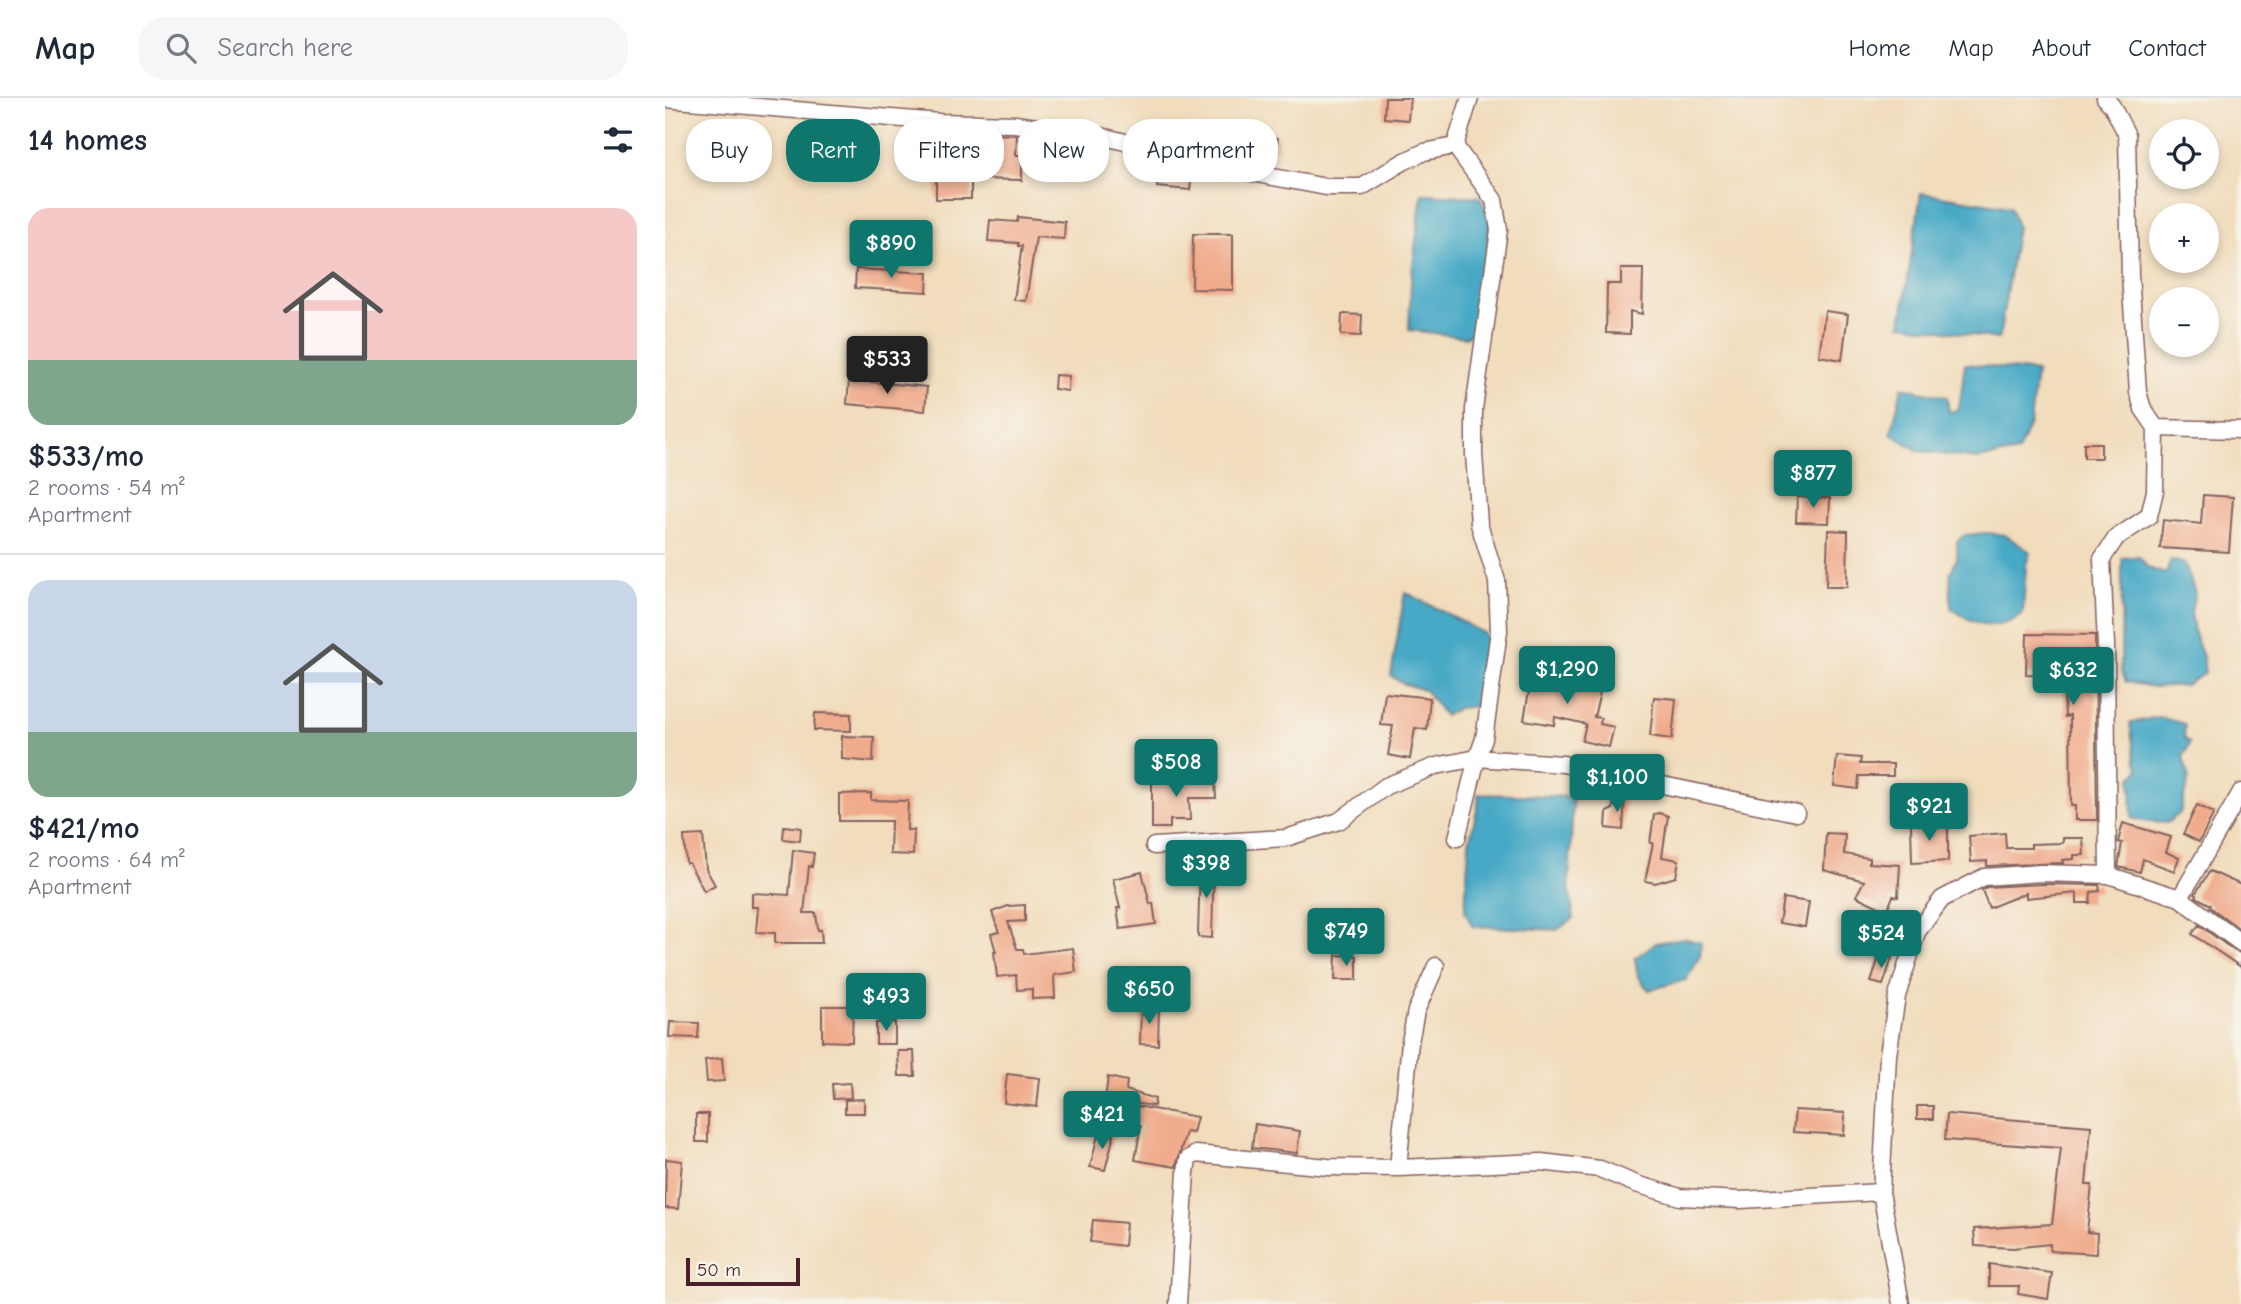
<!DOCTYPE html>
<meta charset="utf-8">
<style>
body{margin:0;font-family:"Comic Neue",sans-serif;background:#f6f6f7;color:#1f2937;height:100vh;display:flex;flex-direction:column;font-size:26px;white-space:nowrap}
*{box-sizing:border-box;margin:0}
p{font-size:23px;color:#747a83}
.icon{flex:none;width:38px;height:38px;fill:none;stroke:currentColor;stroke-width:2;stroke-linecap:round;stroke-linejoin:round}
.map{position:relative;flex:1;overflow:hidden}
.sheet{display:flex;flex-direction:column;background:#fff;width:665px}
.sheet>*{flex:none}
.guide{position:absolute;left:21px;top:21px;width:665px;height:63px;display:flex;gap:14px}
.controls{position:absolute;left:1484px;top:21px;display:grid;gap:14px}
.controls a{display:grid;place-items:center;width:70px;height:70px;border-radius:50%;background:#fff;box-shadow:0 4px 10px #0003;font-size:35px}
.scale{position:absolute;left:21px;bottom:18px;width:114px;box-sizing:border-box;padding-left:7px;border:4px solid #4a1f2b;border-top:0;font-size:19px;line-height:24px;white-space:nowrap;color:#4a1f2b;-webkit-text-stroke:5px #f7f3e8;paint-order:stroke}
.price{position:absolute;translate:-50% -60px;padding:0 16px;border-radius:7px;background:#0f766e;color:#fff;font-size:23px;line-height:46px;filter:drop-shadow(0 2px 4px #0008)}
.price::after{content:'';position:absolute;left:50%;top:42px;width:21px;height:16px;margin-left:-10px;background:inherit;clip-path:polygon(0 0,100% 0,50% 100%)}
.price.selected{background:#222;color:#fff}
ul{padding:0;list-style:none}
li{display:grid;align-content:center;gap:14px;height:371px;padding:0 28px}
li+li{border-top:2px solid #e0e1e3}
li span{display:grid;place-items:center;height:217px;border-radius:21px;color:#555}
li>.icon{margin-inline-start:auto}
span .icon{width:126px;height:126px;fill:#fffc;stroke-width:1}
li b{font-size:30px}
h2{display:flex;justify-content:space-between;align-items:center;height:84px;padding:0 28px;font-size:30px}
.chip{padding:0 24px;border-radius:28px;background:#fff;box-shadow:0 4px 10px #0003;font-size:24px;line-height:63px}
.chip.selected{background:#0f766e;color:#fff}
header{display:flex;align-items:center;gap:42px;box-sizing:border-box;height:98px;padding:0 35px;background:#fff;border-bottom:2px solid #e0e1e3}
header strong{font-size:33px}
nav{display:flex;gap:38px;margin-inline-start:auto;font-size:24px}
.search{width:490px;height:63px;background:#f6f6f7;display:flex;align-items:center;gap:18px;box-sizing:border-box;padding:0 24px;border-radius:28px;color:#747a83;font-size:26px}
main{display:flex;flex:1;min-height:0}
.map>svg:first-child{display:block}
.water{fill:#47a9c6;stroke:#486478;stroke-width:2}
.building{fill:#f0ab8c}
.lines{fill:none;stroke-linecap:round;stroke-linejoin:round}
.street-casing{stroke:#84615e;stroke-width:19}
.street{stroke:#fff;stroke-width:16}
</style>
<header>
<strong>Map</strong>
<div class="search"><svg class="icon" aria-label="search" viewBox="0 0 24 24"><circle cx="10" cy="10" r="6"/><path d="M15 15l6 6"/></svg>Search here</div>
<nav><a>Home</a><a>Map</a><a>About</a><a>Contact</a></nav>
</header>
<main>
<section class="sheet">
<h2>14 homes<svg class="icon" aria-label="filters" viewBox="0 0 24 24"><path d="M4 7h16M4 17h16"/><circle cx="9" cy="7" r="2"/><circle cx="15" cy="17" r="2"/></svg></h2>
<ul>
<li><span style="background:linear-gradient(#f6c9c9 70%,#7fa58c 0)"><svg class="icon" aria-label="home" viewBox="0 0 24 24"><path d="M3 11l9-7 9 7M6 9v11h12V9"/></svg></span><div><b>$533/mo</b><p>2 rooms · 54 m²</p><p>Apartment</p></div></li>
<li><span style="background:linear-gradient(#c9d6e8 70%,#7fa58c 0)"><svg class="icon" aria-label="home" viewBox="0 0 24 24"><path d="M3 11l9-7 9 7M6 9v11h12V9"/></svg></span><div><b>$421/mo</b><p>2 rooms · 64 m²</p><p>Apartment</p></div></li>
</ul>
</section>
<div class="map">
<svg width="1576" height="1206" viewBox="0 0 1576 1206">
<rect width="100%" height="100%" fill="#f7f3e8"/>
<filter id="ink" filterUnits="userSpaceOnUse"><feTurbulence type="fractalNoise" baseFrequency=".0143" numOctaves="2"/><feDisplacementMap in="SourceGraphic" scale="14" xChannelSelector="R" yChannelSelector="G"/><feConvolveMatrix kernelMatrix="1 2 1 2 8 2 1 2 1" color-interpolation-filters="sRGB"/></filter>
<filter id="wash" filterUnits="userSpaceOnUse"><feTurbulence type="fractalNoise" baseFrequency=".00686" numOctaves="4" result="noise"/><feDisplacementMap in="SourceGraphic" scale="28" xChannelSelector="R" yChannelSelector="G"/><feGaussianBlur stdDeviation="1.57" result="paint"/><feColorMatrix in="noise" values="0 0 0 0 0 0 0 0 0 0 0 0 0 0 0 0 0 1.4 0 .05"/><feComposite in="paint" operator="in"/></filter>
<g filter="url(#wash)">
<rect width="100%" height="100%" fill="#f1dcbc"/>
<path class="water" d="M1256 95 1345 109 1352 128 1334 241 1236 226Z
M757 96 815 99 826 123 813 233 800 239 744 232 746 183Z
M1300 266 1371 274 1365 326 1353 354 1312 361 1254 353 1226 336 1237 289 1282 299 1284 314 1294 312Z
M1321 435 1340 437 1365 454 1361 467 1358 515C1335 536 1308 527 1286 510L1285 476 1292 460V443L1300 437Z
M1474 459 1483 470 1501 476 1506 462 1520 466 1530 495 1526 513 1529 535 1538 559 1540 575 1521 587 1489 589 1461 584 1456 572 1457 460Z
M740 494 820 536 825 556 814 583V608L793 610 780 618 760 592 739 586 726 578Z
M1493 619 1520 626 1519 639 1525 645 1518 659 1524 679 1515 715 1502 725 1482 724 1467 720 1466 681 1474 671 1470 662 1465 625Z
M813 696 908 699 904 788 909 820 892 832 807 828 800 813 804 744 813 708Z
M1019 840 1036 845 1035 859 1021 882 984 892 973 879 970 860 991 845Z"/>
<g id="blocks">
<path class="building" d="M720 0H745L743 22 719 20Z
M268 34 352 37 351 57H357V82L312 81V48H306V43L267 41Z
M590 37 613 40 611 53 588 49Z
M548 39 565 40 564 59 547 55Z
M494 71 527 74 525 92 492 89Z
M271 79H306V101H271Z
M353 119 400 124 399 141 371 139 361 203 349 202 357 148H353V145L323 143 325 122 352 124Z
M528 136H568V192L527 191Z
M191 171 263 175 262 194 190 190Z
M956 171H978L977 216 965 213V236L941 235 942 186H956Z
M1160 213 1183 216 1177 262 1154 258Z
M677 216 697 217 696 238 676 237Z
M390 277 404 278 403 293 389 291Z
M184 282 262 289 260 313 182 306Z
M1419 345H1436V360H1419Z
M1538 397 1568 399 1564 454 1495 450 1498 422 1536 426Z
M1132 399 1165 400 1164 425 1131 424Z
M1163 432 1183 433 1182 489H1161Z
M1362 536 1430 537 1432 722H1410V708H1406L1405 618 1400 619 1398 578 1361 576Z
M867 575 936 590 929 619 936 620 935 626 949 629 944 649 917 643 921 626 890 619 889 627 859 622Z
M720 595 765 600 762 632 750 630 745 661 723 657 728 628 716 627Z
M989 599 1011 601 1007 641 985 638Z
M150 615 186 616V633L149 632Z
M177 638 209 639 208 664 177 661Z
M1172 658 1196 660 1195 666H1228V678H1194L1193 691 1169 688Z
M487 677H505V683L550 682 551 700H524L525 722H505V730H487Z
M206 695V702L243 703 242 732H249L248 757 225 756 226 723H174V696Z
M949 698H960L958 732 941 730 942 714 948 711Z
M1532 707 1549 715 1534 744 1518 736Z
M994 715 1003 718 997 759 1014 762 1011 779 990 785 980 783 988 745H985L989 716Z
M1268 723V729H1283V763L1247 765 1246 724Z
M1458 725 1506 739 1501 754 1514 760 1509 773 1478 761 1475 774 1453 769 1457 745 1453 744Z
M119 728 136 730 135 743 118 741Z
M1161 735 1180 736 1179 756 1204 760V765L1235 767 1233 799 1228 798 1222 813 1191 798 1199 783 1159 772Z
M1340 735 1341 750H1366V746L1398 745V740H1418L1419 757H1409V761L1397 762 1398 765 1322 768V763L1306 764 1304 738Z
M38 737 41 771 50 787 39 793 24 765H21L19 738Z
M128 752 149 755 147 769 144 768 139 815H151L153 832H156L157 845H110V835L91 834 93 809H87V795L124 797Z
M535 764H549L547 840 533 839Z
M1545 773 1576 787V832L1545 809 1546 807 1531 799 1532 797 1530 796Z
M477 774 485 806 488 805 491 826 455 831 452 810H455L448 781Z
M1376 786 1434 787 1435 793 1426 794 1425 805H1412V795L1361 800V795L1324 810 1317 792 1322 789Z
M1118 800 1144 804 1140 829 1114 825Z
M360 807V823L343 824 352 851H358L359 856 408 850 411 874 389 877 390 900 367 901V891L352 892 351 877 332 879 329 854H331L326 836 334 834 327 814 343 808Z
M1534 827 1570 853 1576 855V869L1527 836Z
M1215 856 1227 860 1218 887 1206 884Z
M671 857 692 858V882H670Z
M157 908H188L187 944 157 943Z
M476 908 494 909 493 947 475 946Z
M5 924 34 925 33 940 4 939Z
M230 924V946H211V925Z
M233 953H249L250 978H234Z
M57 960 59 983 42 984 40 962Z
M342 976 375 980 372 1009 339 1005Z
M443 979 462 983 461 992 490 1001 489 1008 440 1001Z
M185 985 186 1000 168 1001 167 986Z
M199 1001V1015H180V1002Z
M471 1008 532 1019 528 1035 521 1034 511 1069 470 1062 476 1028 468 1027Z
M1252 1008H1268V1021H1252Z
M1130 1012 1180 1015 1179 1037 1128 1034Z
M31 1016H43V1044H31Z
M1282 1016 1426 1028 1421 1087H1427L1422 1134 1432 1135 1431 1156 1385 1153V1146L1348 1150 1310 1148 1309 1131 1387 1126 1396 1050 1280 1042Z
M590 1026 635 1033 632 1055 587 1050Z
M434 1033 449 1037 440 1072 425 1069Z
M1 1061 17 1063 13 1111 0 1110Z
M428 1122 461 1125 459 1148 425 1144Z
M1324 1166 1387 1175 1383 1201 1353 1196 1354 1188H1324Z"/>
</g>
</g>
<g filter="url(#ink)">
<use href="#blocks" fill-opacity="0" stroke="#84615e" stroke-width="2"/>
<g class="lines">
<g class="street-casing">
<path id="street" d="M1440 0 1447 8 1462 37 1465 177 1473 294 1478 311 1491 330 1576 332
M0 1 274 24 350 26 436 38 582 74 661 89H697L738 64 759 54 790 48
M792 740 812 660 898 666 1131 715
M489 748 621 740 674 723 721 688 771 668 812 660 819 641 834 533 832 483 814 426 809 356V311L834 132 829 102 790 48 805 0
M1443 777 1441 547 1437 461 1451 440 1484 418 1490 393 1491 330
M1515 800 1576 694
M733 1070 745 944 751 913 771 868
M513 1206 521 1074 523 1061 531 1056 663 1069 733 1070 876 1064 935 1071 971 1086 1015 1099 1076 1102 1216 1094
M1236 1206 1216 1094 1223 957 1232 898 1252 834 1277 801 1319 779 1376 775 1443 777 1515 800 1576 845"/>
</g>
<use href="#street" class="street"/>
</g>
</g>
</svg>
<div class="controls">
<a><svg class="icon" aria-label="locate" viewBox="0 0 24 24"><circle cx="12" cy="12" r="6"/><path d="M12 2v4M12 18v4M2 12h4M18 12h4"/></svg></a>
<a>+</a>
<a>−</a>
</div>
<div class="scale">50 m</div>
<b class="price" style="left:226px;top:182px">$890</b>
<b class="price selected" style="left:222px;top:298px">$533</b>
<b class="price" style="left:1148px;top:412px">$877</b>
<b class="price" style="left:902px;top:608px">$1,290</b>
<b class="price" style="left:1408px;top:609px">$632</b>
<b class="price" style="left:511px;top:701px">$508</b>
<b class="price" style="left:952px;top:716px">$1,100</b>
<b class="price" style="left:1264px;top:745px">$921</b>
<b class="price" style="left:541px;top:802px">$398</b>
<b class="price" style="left:681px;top:870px">$749</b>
<b class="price" style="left:1216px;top:872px">$524</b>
<b class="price" style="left:484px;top:928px">$650</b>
<b class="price" style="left:221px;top:935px">$493</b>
<b class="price" style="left:437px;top:1053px">$421</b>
<div class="guide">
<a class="chip">Buy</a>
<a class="chip selected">Rent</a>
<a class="chip">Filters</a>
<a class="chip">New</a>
<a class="chip">Apartment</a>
</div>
</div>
</main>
